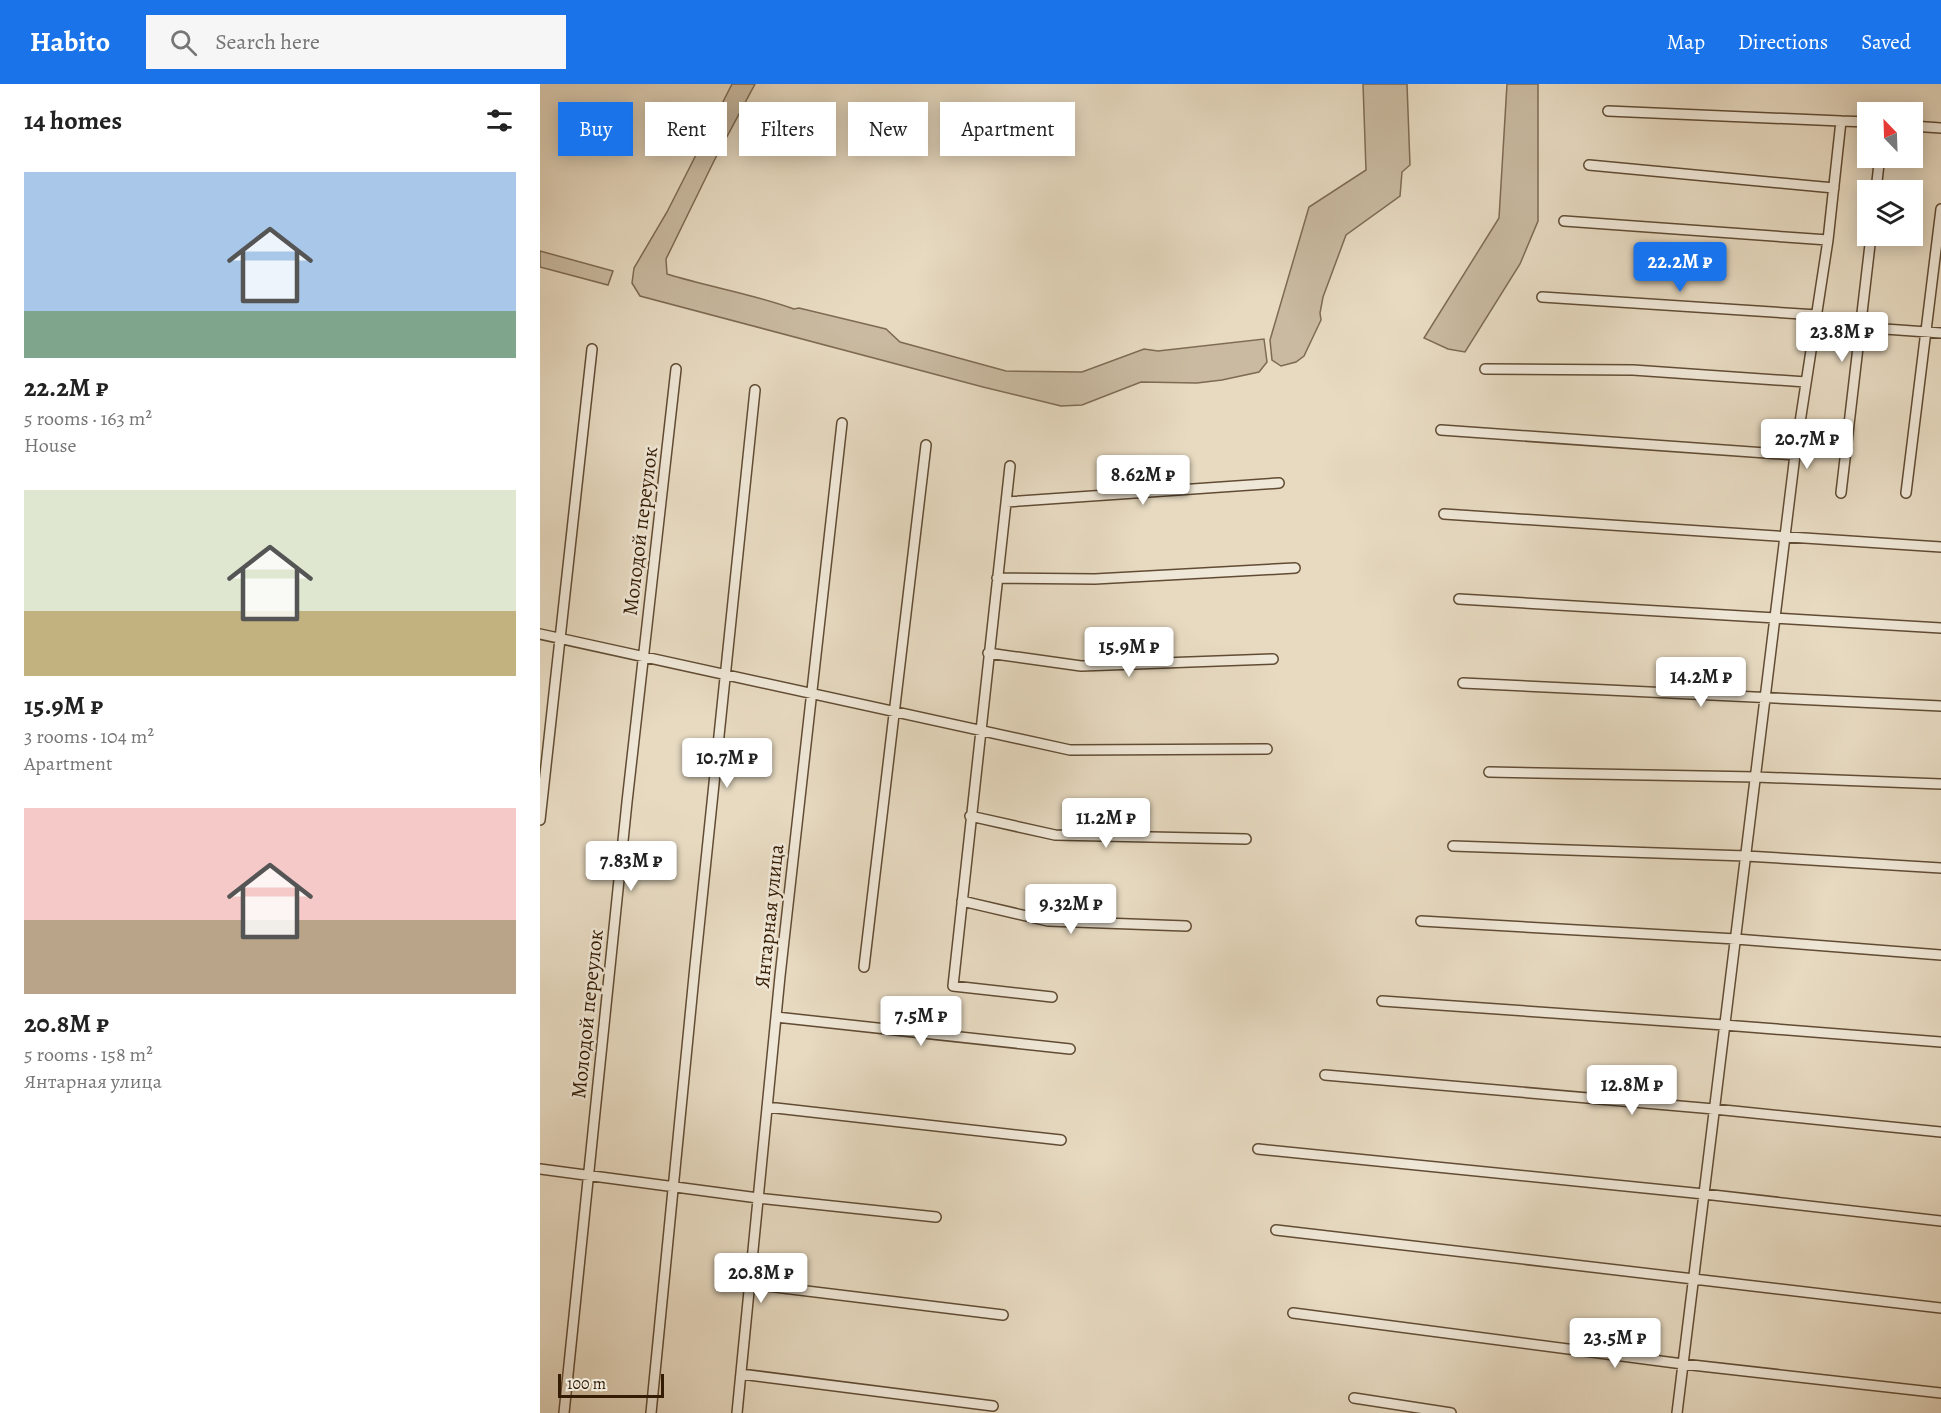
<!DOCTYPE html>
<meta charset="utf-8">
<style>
body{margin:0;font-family:Alegreya,serif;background:#f6f6f6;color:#222;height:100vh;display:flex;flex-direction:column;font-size:22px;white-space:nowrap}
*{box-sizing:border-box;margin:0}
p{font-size:20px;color:#767676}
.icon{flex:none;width:33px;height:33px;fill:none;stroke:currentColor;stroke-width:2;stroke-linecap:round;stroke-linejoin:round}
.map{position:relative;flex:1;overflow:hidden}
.side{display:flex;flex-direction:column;background:#fff;width:540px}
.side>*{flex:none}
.hud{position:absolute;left:18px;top:18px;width:570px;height:54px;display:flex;gap:12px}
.needle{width:39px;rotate:337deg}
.tools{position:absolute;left:1317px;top:18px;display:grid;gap:12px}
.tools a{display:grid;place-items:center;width:66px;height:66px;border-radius:0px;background:#fff;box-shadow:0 3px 15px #0003;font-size:30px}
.scale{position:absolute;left:18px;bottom:15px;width:106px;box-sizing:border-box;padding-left:6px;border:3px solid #341c04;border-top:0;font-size:16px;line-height:21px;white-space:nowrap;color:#341c04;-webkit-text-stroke:4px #efe7d7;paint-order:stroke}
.price{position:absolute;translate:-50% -51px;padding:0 14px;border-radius:6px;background:#fff;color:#222;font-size:20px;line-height:39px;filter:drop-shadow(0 2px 3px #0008)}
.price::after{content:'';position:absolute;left:50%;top:36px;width:18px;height:14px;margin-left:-9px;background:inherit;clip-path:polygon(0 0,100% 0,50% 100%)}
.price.selected{background:#1a73e8;color:#fff}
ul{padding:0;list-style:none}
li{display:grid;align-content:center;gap:12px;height:318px;padding:0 24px}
li span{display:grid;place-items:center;height:186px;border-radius:0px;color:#555}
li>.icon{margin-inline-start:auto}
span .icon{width:108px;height:108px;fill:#fffc;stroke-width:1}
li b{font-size:26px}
h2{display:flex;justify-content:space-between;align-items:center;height:72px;padding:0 24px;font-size:26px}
.chip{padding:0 21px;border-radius:0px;background:#fff;box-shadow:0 3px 15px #0003;font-size:21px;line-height:54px}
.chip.selected{background:#1a73e8;color:#fff}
header{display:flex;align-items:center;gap:36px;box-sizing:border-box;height:84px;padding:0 30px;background:#1a73e8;color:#fff}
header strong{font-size:28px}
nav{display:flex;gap:33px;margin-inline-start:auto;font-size:21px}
.search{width:420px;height:54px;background:#f6f6f6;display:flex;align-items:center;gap:15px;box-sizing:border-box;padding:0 21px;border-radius:0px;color:#767676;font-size:22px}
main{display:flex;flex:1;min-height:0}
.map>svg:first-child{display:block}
.green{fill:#c9baa1;stroke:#7e6b52;stroke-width:1.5}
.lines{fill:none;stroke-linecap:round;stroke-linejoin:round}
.minor-casing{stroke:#614c33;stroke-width:12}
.minor{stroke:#efe7d7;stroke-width:9}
.labels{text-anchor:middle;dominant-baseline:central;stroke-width:5;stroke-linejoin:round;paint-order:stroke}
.street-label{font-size:21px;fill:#341c04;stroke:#efe7d7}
</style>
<header>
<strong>Habito</strong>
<div class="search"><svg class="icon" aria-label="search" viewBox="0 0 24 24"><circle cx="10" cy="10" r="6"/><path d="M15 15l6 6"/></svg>Search here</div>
<nav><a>Map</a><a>Directions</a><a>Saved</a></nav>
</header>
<main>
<section class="side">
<h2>14 homes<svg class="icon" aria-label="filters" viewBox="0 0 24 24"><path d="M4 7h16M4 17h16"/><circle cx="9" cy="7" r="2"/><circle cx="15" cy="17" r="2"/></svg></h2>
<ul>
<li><span style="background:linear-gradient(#a9c7e8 75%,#7fa58c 0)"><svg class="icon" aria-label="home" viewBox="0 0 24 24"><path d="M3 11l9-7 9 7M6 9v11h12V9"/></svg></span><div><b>22.2M ₽</b><p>5 rooms · 163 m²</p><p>House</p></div></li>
<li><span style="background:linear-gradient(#dfe7d0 65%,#c2b280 0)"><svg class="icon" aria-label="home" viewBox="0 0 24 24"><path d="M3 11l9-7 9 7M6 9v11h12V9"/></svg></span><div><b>15.9M ₽</b><p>3 rooms · 104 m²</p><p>Apartment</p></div></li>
<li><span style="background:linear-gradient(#f6c9c9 60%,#b9a48a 0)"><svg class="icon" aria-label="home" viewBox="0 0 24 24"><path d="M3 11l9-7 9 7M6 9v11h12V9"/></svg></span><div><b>20.8M ₽</b><p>5 rooms · 158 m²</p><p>Янтарная улица</p></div></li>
</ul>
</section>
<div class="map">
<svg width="1401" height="1329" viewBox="0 0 1401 1329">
<rect width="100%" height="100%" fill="#e7dac1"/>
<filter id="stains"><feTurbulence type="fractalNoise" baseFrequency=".00333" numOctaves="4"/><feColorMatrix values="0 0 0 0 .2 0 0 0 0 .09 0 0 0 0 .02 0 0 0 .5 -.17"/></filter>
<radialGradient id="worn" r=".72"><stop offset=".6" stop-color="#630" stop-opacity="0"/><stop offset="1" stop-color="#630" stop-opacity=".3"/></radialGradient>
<path class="green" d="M192 0H215L174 77 126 175 127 190C169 203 213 210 254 225L259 224 346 245 360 258 466 287 542 288 604 265 618 267 724 255 727 278 719 288 682 296 657 299 601 298 542 321 521 322 443 303 100 212 92 199 94 184 127 128Z
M823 0H867L870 81 862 88 860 112 806 151 783 213 780 229 781 236 764 272 756 278 741 282 732 276 730 256 769 123 826 86Z
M967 0H998V137L980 180 925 268 908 265 884 254 959 134Z
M0 167 73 187 68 201 0 183Z"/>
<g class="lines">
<g class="minor-casing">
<path id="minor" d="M1068 27 1301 37
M1372 42 1401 44
M1049 81 1294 104
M1336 106 1339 80
M1024 137 1288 156
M1002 213 1277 231
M1275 240 1401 249
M945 285 1093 286 1266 298
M901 346 1255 371 1137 1329
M1255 371 1288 156 1301 37 1328 38
M470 382 413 902 512 913
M1301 409 1331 152
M1366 409 1401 125
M466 418 739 399
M904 430 1401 463
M457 494 555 495 755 484
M919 515 1401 544
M0 550 530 666 727 665
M448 569 541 582 733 575
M923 599 1401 622
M949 688 1216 693 1401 700
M430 732 515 751 706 755
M0 736 52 265
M913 762 1206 772 1401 784
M422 817 508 837 646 842
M881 837 1196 855 1401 871
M324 883 386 361
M842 917 1184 941 1401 958
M236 933 530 965
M785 991 1174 1025 1401 1048
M227 1023 521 1056
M718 1065 1164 1110 1401 1137
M0 1085 218 1114 396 1133
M736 1146 1401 1224
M210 1200 463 1231
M753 1229 1143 1280 1401 1309
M201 1290 453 1322
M814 1314 911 1329
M24 1329 87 718 136 285
M111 1329 155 882 215 306
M197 1329 240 892 302 339"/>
</g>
<use href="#minor" class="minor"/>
</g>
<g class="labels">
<g class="street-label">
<text transform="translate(100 447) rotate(-83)">Молодой переулок</text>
<text transform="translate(229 832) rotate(-84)">Янтарная улица</text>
<text transform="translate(47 930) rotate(-84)">Молодой переулок</text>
</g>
</g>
<rect width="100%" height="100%" filter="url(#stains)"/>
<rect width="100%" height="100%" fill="url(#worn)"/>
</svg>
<div class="tools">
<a><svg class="needle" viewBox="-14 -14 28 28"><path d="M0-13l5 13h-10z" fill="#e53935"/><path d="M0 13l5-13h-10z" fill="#767676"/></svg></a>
<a><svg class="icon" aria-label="layers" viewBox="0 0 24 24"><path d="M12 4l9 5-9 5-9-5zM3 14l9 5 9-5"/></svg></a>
</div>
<div class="scale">100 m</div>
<b class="price selected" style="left:1140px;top:209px">22.2M ₽</b>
<b class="price" style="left:1302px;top:279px">23.8M ₽</b>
<b class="price" style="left:1267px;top:386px">20.7M ₽</b>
<b class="price" style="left:603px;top:422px">8.62M ₽</b>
<b class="price" style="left:589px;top:594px">15.9M ₽</b>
<b class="price" style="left:1161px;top:624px">14.2M ₽</b>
<b class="price" style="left:187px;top:705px">10.7M ₽</b>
<b class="price" style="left:566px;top:765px">11.2M ₽</b>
<b class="price" style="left:91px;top:808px">7.83M ₽</b>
<b class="price" style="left:531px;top:851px">9.32M ₽</b>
<b class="price" style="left:381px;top:963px">7.5M ₽</b>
<b class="price" style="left:1092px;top:1032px">12.8M ₽</b>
<b class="price" style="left:221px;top:1220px">20.8M ₽</b>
<b class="price" style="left:1075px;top:1285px">23.5M ₽</b>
<div class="hud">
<a class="chip selected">Buy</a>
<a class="chip">Rent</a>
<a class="chip">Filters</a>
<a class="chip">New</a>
<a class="chip">Apartment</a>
</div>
</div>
</main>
